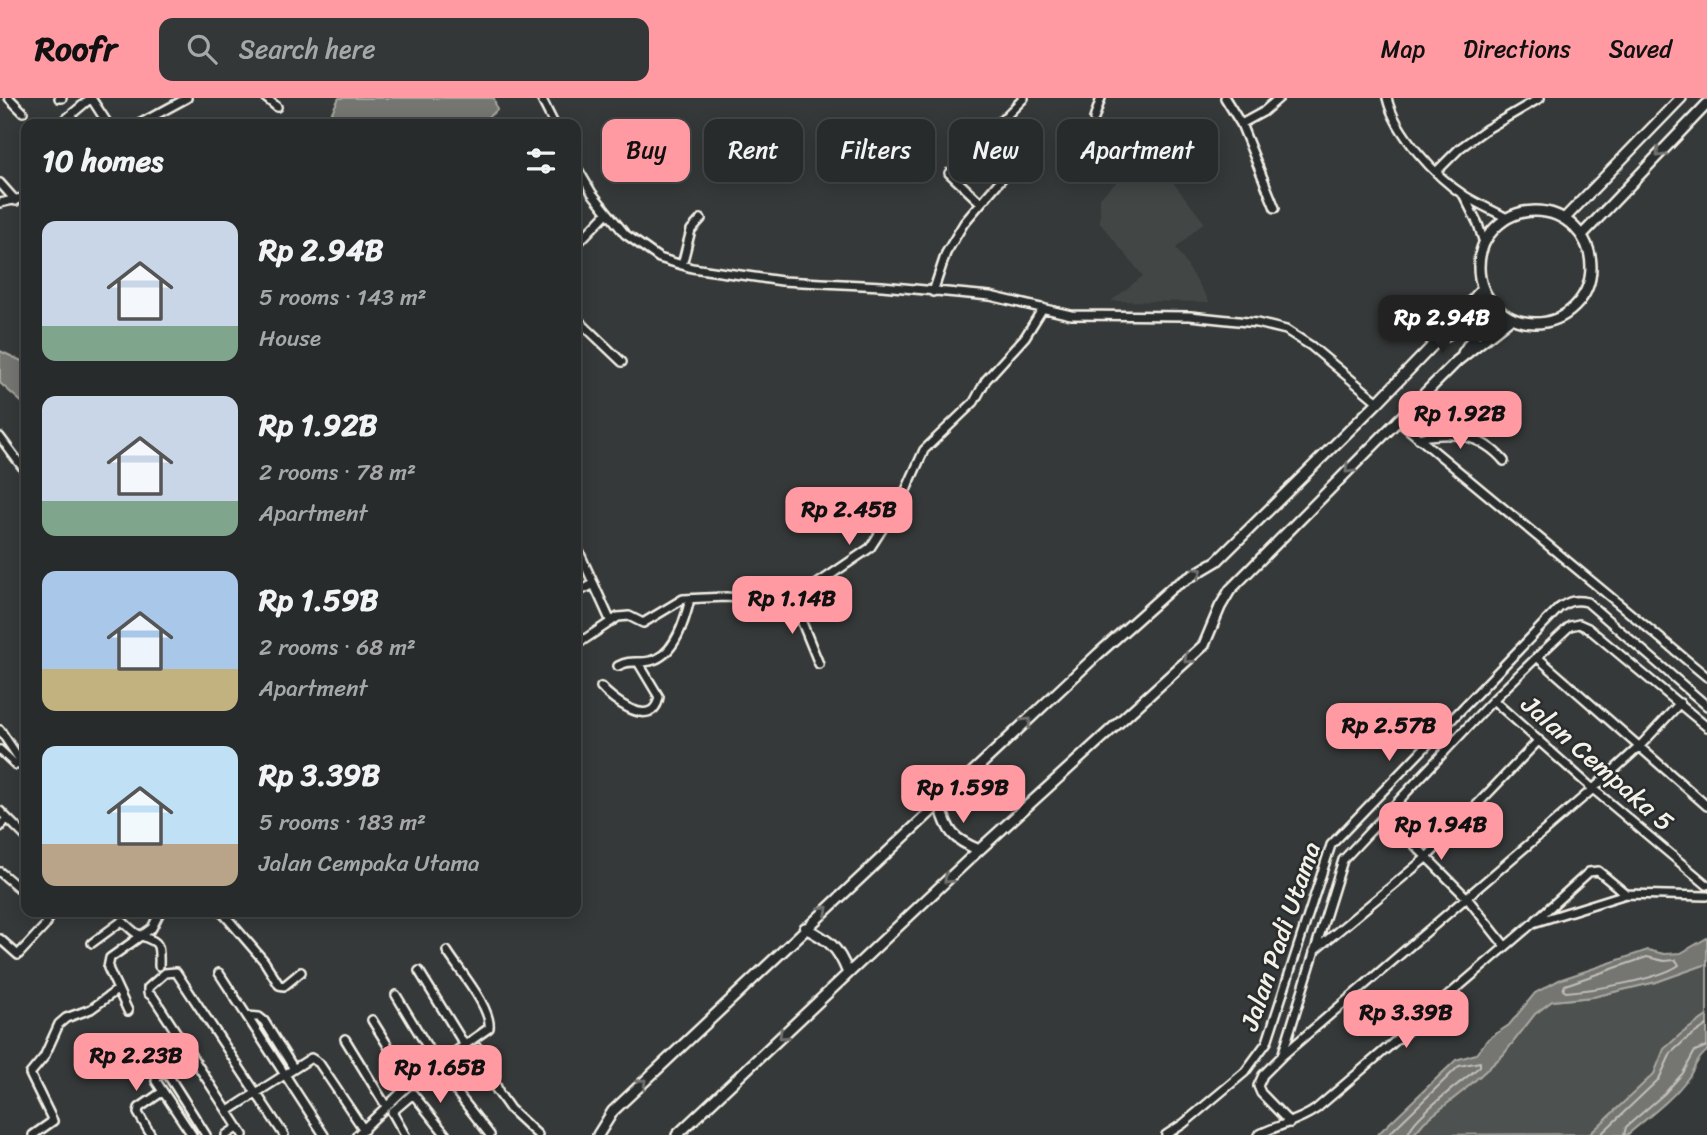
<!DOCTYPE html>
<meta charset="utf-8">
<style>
body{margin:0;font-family:Sriracha,sans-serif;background:#343737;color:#f1f3f6;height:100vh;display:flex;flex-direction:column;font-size:26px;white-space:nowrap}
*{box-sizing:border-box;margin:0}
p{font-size:23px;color:#a5a7a9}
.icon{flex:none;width:38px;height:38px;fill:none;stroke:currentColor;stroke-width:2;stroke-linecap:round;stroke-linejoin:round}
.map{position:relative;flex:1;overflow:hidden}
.drawer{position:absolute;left:21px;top:21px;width:560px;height:798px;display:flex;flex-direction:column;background:#282b2b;border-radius:14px;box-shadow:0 4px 18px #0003,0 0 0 2px #444747}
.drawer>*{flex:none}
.top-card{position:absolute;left:602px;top:21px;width:665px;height:63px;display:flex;gap:14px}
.price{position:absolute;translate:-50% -60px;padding:0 16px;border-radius:14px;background:#ff9aa2;color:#111;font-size:23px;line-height:46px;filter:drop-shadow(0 2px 4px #0008)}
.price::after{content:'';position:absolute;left:50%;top:42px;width:21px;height:16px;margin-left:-10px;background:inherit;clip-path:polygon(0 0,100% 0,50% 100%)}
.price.active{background:#222;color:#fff}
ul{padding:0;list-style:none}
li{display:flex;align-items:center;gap:21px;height:175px;padding:0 21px}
li span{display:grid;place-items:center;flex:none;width:196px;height:140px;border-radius:14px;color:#555}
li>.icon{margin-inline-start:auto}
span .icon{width:84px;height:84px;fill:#fffc;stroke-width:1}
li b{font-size:30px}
h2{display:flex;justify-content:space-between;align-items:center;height:84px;padding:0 21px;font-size:30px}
.chip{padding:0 24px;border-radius:14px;background:#282b2b;box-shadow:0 4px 18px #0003,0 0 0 2px #444747;font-size:24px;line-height:63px}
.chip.active{background:#ff9aa2;color:#111}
header{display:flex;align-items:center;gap:42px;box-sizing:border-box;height:98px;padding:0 35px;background:#ff9aa2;color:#111}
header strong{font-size:33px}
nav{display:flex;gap:38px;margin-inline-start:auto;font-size:24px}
.search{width:490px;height:63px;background:#343737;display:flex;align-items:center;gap:18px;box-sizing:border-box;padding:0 24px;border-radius:14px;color:#a5a7a9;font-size:26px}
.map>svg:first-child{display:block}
.built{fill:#434645}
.green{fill:#4e514f;stroke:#a1a19c;stroke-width:2}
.water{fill:#757572;stroke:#a8a7a1;stroke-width:2}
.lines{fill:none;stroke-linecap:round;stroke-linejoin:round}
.shore{stroke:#c1bfb9;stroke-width:2}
.minor-casing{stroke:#f4f1e8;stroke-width:12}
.tertiary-casing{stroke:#f4f1e8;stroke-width:14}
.minor{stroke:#2a2d2e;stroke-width:7}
.tertiary{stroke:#2a2d2e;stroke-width:9}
.oneway{stroke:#71726f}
.labels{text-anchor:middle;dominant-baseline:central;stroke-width:5;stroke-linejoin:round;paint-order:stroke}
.street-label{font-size:26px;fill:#f4f1e8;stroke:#2a2d2e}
</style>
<header>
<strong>Roofr</strong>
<div class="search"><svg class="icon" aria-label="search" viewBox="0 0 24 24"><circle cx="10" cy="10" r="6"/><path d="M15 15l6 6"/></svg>Search here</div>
<nav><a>Map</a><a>Directions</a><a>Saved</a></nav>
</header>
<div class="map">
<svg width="1707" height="1037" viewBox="0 0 1707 1037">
<rect width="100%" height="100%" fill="#363939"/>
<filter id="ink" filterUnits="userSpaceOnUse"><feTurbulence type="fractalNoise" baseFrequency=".0143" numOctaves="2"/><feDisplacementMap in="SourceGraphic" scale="14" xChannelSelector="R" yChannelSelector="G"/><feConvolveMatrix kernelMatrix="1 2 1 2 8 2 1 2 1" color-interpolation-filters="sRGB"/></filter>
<g filter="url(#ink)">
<path class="built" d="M1150 55 1204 124 1176 150 1210 204 1111 203 1143 178 1100 125V99Z"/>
<path class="green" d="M1707 866V918L1681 936 1665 951 1654 976 1590 1036 1413 1037 1424 1024 1463 993 1503 957 1535 916 1552 903 1593 899 1656 884Z"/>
<path class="water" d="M339 0H494L497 12 479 26H326Z
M0 253 26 265V308L0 285Z
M1707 840V866L1656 884 1593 899 1552 903 1535 916 1503 957 1463 993 1424 1024 1413 1037H1377L1456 962 1476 956 1488 941 1509 927 1535 895 1559 882 1648 852 1664 856 1681 855Z
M1707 918V953C1697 960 1695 970 1688 980 1672 1002 1648 1019 1627 1037H1589L1654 976 1664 951 1681 936Z"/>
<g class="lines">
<path class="shore" d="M1647 859 1664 863 1676 862 1679 867C1658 882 1593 892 1566 894L1563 892 1565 887Z
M1388 1037 1459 968 1480 964V968C1465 982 1410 1020 1408 1037
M1600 1037 1659 981 1671 955 1685 942 1707 927
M1624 1037 1626 1029 1664 996 1683 975 1695 953 1707 948"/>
<g class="minor-casing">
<path id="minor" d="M9 0 23 14
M59 0H62
M91 0 108 26
M266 0 277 9
M541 0 554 26
M1225 0 1241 26 1275 110
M1387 0C1395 35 1436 79 1465 98 1478 106 1492 112 1505 119
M1094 21 1101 0
M60 26 91 0
M139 26 187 0
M1241 26 1263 14 1279 0
M576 68 592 95 625 136 659 160 692 170 782 183 882 188 990 198 1071 217 1190 218 1257 225 1286 232 1311 248 1378 304
M1437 73 1460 50 1485 32 1540 0
M949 75 981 105
M0 85 16 103
M1464 98 1478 126 1483 142
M0 105 26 99
M576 147 607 115
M682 167 691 132 701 121
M933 194 946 155 964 125 1004 78 1003 71 985 39 1024 0
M576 220 622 264
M1397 322 1707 579
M0 339 26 374
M1418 340C1452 333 1481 336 1504 363
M576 447 611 524
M576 495 594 486
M792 500 819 566
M576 547 618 519 629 518 643 525 683 501 726 499 784 503 804 495 870 450 903 399 924 352 974 304 986 282 1025 239 1043 210
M1537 559 1707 708
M618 568C631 561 637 566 650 563 675 558 685 522 690 501
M601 589C612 602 653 633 659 599L638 564
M1493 602 1593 691 1707 787
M0 632 22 665 16 667 0 652
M0 713 26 739
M1387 719 1467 800 1505 848
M0 729 7 720
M0 774 26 796
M222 814 264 863 279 887 284 888 301 874
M1536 822 1589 774 1598 773 1626 796
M0 841 18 857 45 828 47 825 43 814
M92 845 122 823C127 827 131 832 136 835 157 846 160 839 159 868
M1314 853 1427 759 1539 642
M419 873 464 946
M219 875 324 1037
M396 897 437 965
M128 913 108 870 110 860 152 830 160 814
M247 918 259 919 264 923 294 971
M372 922 411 985
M345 941 386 1008
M470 954 510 1011 538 1037
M1283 957 1593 691 1639 649 1680 605
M228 1013 311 960 319 965 364 1032
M1290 1025 1261 995 1258 988 1263 977 1282 958 1343 762 1493 602 1537 559 1570 528 1579 526 1588 530 1707 629
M33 1037 53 1023 30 976 44 959 59 926 66 920 91 911 117 892
M151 1037 138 1015 139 1010 162 994
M192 1037 156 983 157 979 163 975 168 977 206 1037
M226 1037 238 1029
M243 1037 154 900 148 895V890L165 875 176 874 284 1037
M357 1037 411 985 489 930C492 910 458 871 447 853
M405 1037 392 1014 413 996 446 1037
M490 1037 447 982 446 970 478 950 483 955 498 992
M1166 1037 1183 1026 1245 974 1267 944 1331 747 1559 510C1569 503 1575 501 1587 504L1707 608
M1258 1037C1277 1027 1298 1024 1316 1011L1533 825 1626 796 1707 798"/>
</g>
<g class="tertiary-casing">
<path id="tertiary" d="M1479 169a56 56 0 1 1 112 0a56 56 0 1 1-112 0Z
M1564 121 1681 0
M1582 137 1707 6
M1445 238 1470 224 1475 225 1478 232 1463 255
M940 707C948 735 953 741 979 752
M805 830C829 842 838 849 848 875
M598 1037 613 1013 1098 556 1173 489 1217 463 1378 304 1437 243 1483 190
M677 1037 979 752 1204 547 1220 509 1230 492 1457 263 1511 220"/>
</g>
<use href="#minor" class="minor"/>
<use href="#tertiary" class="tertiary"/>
</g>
<defs><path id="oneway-chevron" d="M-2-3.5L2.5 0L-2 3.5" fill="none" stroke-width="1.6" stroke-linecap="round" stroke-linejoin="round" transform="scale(1.75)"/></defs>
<g class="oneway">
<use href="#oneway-chevron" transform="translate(1660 55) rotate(134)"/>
<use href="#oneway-chevron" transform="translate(1349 371) rotate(135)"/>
<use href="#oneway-chevron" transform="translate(1198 474) rotate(-32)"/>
<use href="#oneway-chevron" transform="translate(1188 561) rotate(137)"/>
<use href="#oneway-chevron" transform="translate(1027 624) rotate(-44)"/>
<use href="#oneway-chevron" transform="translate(948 781) rotate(137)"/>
<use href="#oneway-chevron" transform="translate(824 812) rotate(-42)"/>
<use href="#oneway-chevron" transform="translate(783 937) rotate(137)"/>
<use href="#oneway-chevron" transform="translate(642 985) rotate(-44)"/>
</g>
</g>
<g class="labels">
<g class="street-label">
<text transform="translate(1598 665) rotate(41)">Jalan Cempaka 5</text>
<text transform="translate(1280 838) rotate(-71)">Jalan Padi Utama</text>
</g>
</g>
</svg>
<b class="price active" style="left:1442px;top:257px">Rp 2.94B</b>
<b class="price" style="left:1460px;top:353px">Rp 1.92B</b>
<b class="price" style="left:849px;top:449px">Rp 2.45B</b>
<b class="price" style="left:792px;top:538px">Rp 1.14B</b>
<b class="price" style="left:1389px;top:665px">Rp 2.57B</b>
<b class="price" style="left:963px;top:727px">Rp 1.59B</b>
<b class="price" style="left:1441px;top:764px">Rp 1.94B</b>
<b class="price" style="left:1406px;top:952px">Rp 3.39B</b>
<b class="price" style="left:136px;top:995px">Rp 2.23B</b>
<b class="price" style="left:440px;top:1007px">Rp 1.65B</b>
<div class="top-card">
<a class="chip active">Buy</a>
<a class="chip">Rent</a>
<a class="chip">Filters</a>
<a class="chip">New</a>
<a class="chip">Apartment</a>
</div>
<section class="drawer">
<h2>10 homes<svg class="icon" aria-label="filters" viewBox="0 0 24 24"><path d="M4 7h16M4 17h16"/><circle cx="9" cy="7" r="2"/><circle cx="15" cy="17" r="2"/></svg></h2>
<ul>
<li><span style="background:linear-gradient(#c9d6e8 75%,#7fa58c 0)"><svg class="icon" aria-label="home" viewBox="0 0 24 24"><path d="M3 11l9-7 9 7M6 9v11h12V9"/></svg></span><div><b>Rp 2.94B</b><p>5 rooms · 143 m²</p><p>House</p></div></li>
<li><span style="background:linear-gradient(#c9d6e8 75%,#7fa58c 0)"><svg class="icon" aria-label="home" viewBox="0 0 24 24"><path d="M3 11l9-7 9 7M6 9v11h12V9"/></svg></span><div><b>Rp 1.92B</b><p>2 rooms · 78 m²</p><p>Apartment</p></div></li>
<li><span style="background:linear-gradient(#a9c7e8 70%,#c2b280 0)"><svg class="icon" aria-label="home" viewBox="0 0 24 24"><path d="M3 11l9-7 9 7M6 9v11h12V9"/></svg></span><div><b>Rp 1.59B</b><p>2 rooms · 68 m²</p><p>Apartment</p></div></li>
<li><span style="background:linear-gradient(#bfe0f5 70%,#b9a48a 0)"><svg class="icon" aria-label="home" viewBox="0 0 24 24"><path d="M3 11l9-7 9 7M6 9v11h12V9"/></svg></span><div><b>Rp 3.39B</b><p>5 rooms · 183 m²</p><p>Jalan Cempaka Utama</p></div></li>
</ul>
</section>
</div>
